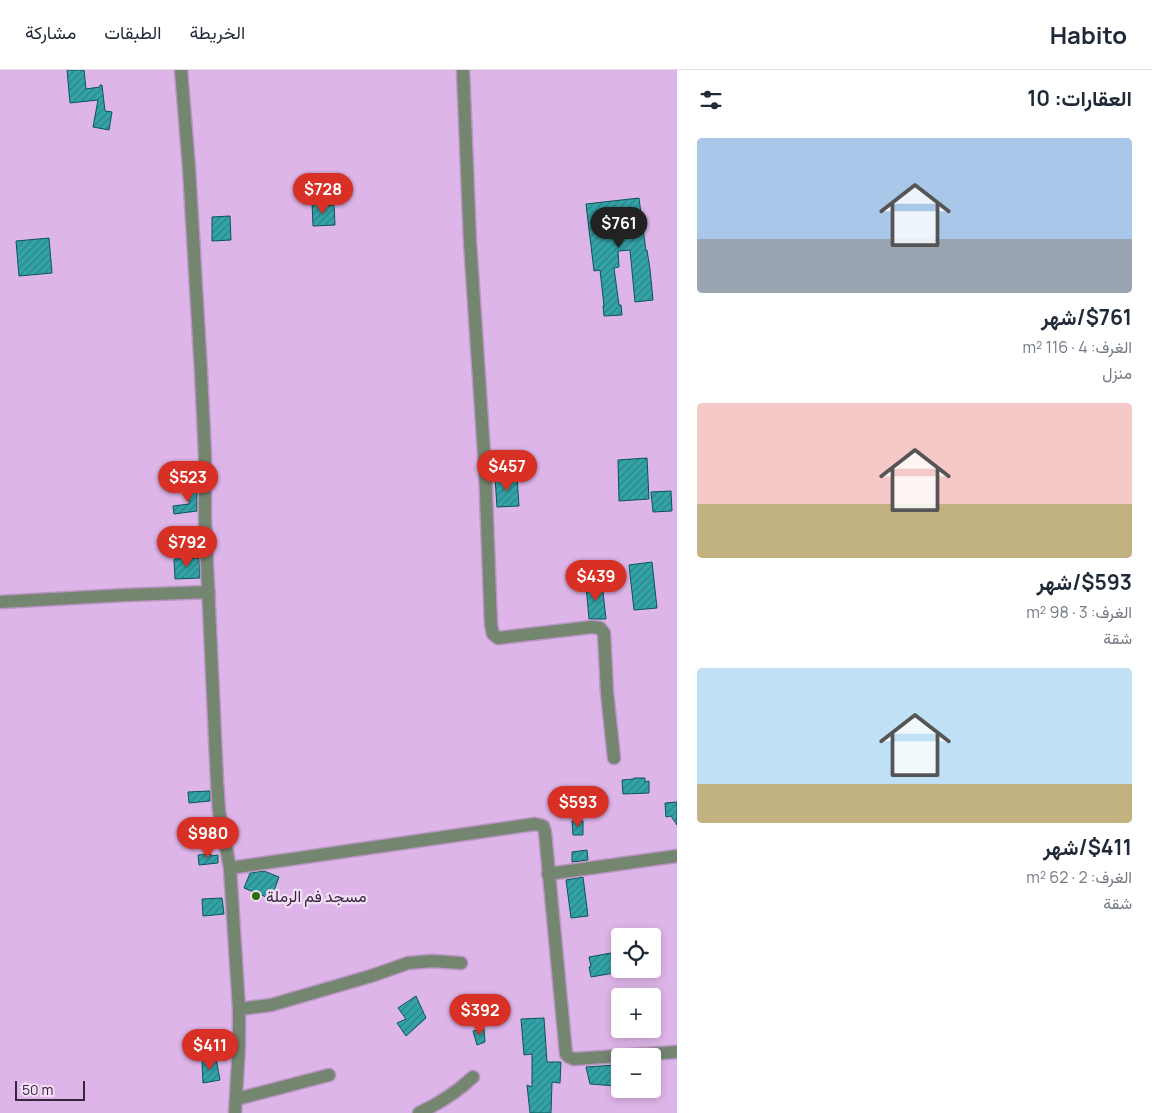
<!DOCTYPE html>
<html lang="ar">
<meta charset="utf-8">
<style>
body{margin:0;font-family:Manrope,Vazirmatn,sans-serif;background:#f2f2f3;color:#1f2937;direction:rtl;height:100vh;display:flex;flex-direction:column;font-size:19px;white-space:nowrap}
*{box-sizing:border-box;margin:0}
p{font-size:16px;color:#747a83}
.icon{flex:none;width:28px;height:28px;fill:none;stroke:currentColor;stroke-width:2;stroke-linecap:round;stroke-linejoin:round}
.map{position:relative;flex:1;overflow:hidden;direction:ltr}
.drawer{display:flex;flex-direction:column;background:#fff;width:475px}
.drawer>*{flex:none}
.fabs{position:absolute;left:611px;top:858px;display:grid;gap:10px}
.fabs a{display:grid;place-items:center;width:50px;height:50px;border-radius:5px;background:#fff;box-shadow:0 2px 8px #0003;font-size:25px}
.scale{position:absolute;left:15px;bottom:12px;width:70px;box-sizing:border-box;padding-left:5px;border:2px solid #36273a;border-top:0;font-size:14px;line-height:18px;white-space:nowrap;color:#36273a;-webkit-text-stroke:4px #f3def8;paint-order:stroke}
.price{position:absolute;translate:-50% -42px;padding:0 11px;border-radius:18px;background:#d93025;color:#fff;font-size:16px;line-height:32px;filter:drop-shadow(0 1px 2px #0008)}
.price::after{content:'';position:absolute;left:50%;top:30px;width:15px;height:11px;margin-left:-8px;background:inherit;clip-path:polygon(0 0,100% 0,50% 100%)}
.price.on{background:#222;color:#fff}
ul{padding:0;list-style:none}
li{display:grid;align-content:center;gap:10px;height:265px;padding:0 20px}
li span{display:grid;place-items:center;height:155px;border-radius:5px;color:#555}
li>.icon{margin-inline-start:auto}
span .icon{width:90px;height:90px;fill:#fffc;stroke-width:1}
li b{font-size:21px}
h2{display:flex;justify-content:space-between;align-items:center;height:60px;padding:0 20px;font-size:21px}
header{display:flex;align-items:center;gap:30px;box-sizing:border-box;height:70px;padding:0 25px;background:#fff;border-bottom:1px solid #e0e1e3}
header strong{font-size:24px}
nav{display:flex;gap:28px;margin-inline-start:auto;font-size:18px}
main{display:flex;flex:1;min-height:0}
.map>svg:first-child{display:block}
.building{fill:url(#building-hatch);stroke:#0b5457}
.lines{fill:none;stroke-linecap:round;stroke-linejoin:round}
.minor-casing{stroke:#b996c2;stroke-width:15}
.minor{stroke:#748570;stroke-width:12}
.poi-dot{fill:#29700f;stroke:#f3def8;stroke-width:2}
.labels{text-anchor:middle;dominant-baseline:central;stroke-width:4.5;stroke-linejoin:round;paint-order:stroke}
.poi-label{font-size:16px;fill:#36273a;stroke:#f3def8;text-anchor:start}
</style>
<header>
<strong>Habito</strong>
<nav><a>الخريطة</a><a>الطبقات</a><a>مشاركة</a></nav>
</header>
<main>
<section class="drawer">
<h2>العقارات: 10<svg class="icon" aria-label="filters" viewBox="0 0 24 24"><path d="M4 7h16M4 17h16"/><circle cx="9" cy="7" r="2"/><circle cx="15" cy="17" r="2"/></svg></h2>
<ul>
<li><span style="background:linear-gradient(#a9c7e8 65%,#9aa5b1 0)"><svg class="icon" aria-label="home" viewBox="0 0 24 24"><path d="M3 11l9-7 9 7M6 9v11h12V9"/></svg></span><div><b>$761/شهر</b><p>الغرف: 4 · 116 m²</p><p>منزل</p></div></li>
<li><span style="background:linear-gradient(#f6c9c9 65%,#c2b280 0)"><svg class="icon" aria-label="home" viewBox="0 0 24 24"><path d="M3 11l9-7 9 7M6 9v11h12V9"/></svg></span><div><b>$593/شهر</b><p>الغرف: 3 · 98 m²</p><p>شقة</p></div></li>
<li><span style="background:linear-gradient(#bfe0f5 75%,#c2b280 0)"><svg class="icon" aria-label="home" viewBox="0 0 24 24"><path d="M3 11l9-7 9 7M6 9v11h12V9"/></svg></span><div><b>$411/شهر</b><p>الغرف: 2 · 62 m²</p><p>شقة</p></div></li>
</ul>
</section>
<div class="map">
<svg width="677" height="1043" viewBox="0 0 677 1043">
<defs>
<pattern id="building-hatch" width="6" height="6" patternUnits="userSpaceOnUse" patternTransform="scale(1.25)"><rect width="6" height="6" fill="#33a3a8"/><path d="M-1 1l2-2M0 6l6-6M5 7l2-2" fill="none" stroke="#2c858a"/></pattern>
</defs>
<rect width="100%" height="100%" fill="#deb5e8"/>
<path class="building" d="M67 0H84L86 19 100 17V15H102L105 41 112 42 109 60 93 57 98 30 70 33Z
M639 128 646 181 647 180 650 199 653 230 635 232 630 180 618 181 619 197 614 198 619 235H621L622 245 604 246 603 236H604L600 200 594 201 586 134Z
M312 132H321L323 136 334 135 335 155 313 156Z
M230 146 231 170 212 171V147Z
M49 168 52 203 19 206 16 171Z
M647 388 649 429 619 431 618 390Z
M517 406 519 436 497 437 495 407Z
M190 416H194L195 420H197V441L174 444 173 436 189 434Z
M671 421 672 441 653 442 651 422Z
M199 488 200 508 175 509 174 489Z
M652 492 657 538 634 540 629 495Z
M602 513 606 549H589L586 515Z
M634 708H645V712L649 711V723L623 724 622 710 634 709Z
M210 721V731L189 733 188 722Z
M677 732V755L671 746 666 747 665 733Z
M572 751H583V765H573Z
M587 780 588 790 572 792V782Z
M211 784V786L218 785V793L199 795 198 785Z
M264 801 279 807 271 829 244 818 250 803Z
M583 807 588 846 571 848 566 810Z
M222 828 224 844 203 846 202 829Z
M611 883 614 903 591 907 589 897H591L589 887Z
M416 926 426 948 406 966 397 953 406 949 398 938Z
M473 926 482 939 472 944 464 928Z
M544 948 547 992H561L560 1013 552 1012 551 1043H530L527 1015 532 1017V984L524 985 521 949Z
M484 959 485 972 477 975 473 961Z
M216 988 220 1010 203 1013 202 992Z
M617 995V1016L590 1014 586 997Z"/>
<g class="lines">
<g class="minor-casing">
<path id="minor" d="M181 0 189 98 201 302 205 386V450L217 711 219 741 230 798 239 939V976L235 1043
M463 0 470 172 485 398 491 555 493 564 498 568 592 557 600 558 604 563 607 622 614 688
M0 532 126 525 209 522
M230 798 535 754 543 756 545 762 566 984 569 987 574 989 677 982
M548 804 677 786
M239 939 271 935 371 906 408 893 432 891 461 893
M237 1029 329 1005
M419 1043C440 1033 456 1023 473 1007"/>
</g>
<use href="#minor" class="minor"/>
</g>
<circle class="poi-dot" cx="256" cy="826" r="5"/>
<g class="labels">
<g class="poi-label">
<text x="266" y="826">مسجد فم الرملة</text>
</g>
</g>
</svg>
<div class="fabs">
<a><svg class="icon" aria-label="locate" viewBox="0 0 24 24"><circle cx="12" cy="12" r="6"/><path d="M12 2v4M12 18v4M2 12h4M18 12h4"/></svg></a>
<a>+</a>
<a>−</a>
</div>
<div class="scale">50 m</div>
<b class="price" style="left:323px;top:145px">$728</b>
<b class="price on" style="left:619px;top:179px">$761</b>
<b class="price" style="left:507px;top:422px">$457</b>
<b class="price" style="left:188px;top:433px">$523</b>
<b class="price" style="left:187px;top:498px">$792</b>
<b class="price" style="left:596px;top:532px">$439</b>
<b class="price" style="left:578px;top:758px">$593</b>
<b class="price" style="left:208px;top:789px">$980</b>
<b class="price" style="left:480px;top:966px">$392</b>
<b class="price" style="left:210px;top:1001px">$411</b>
</div>
</main>
